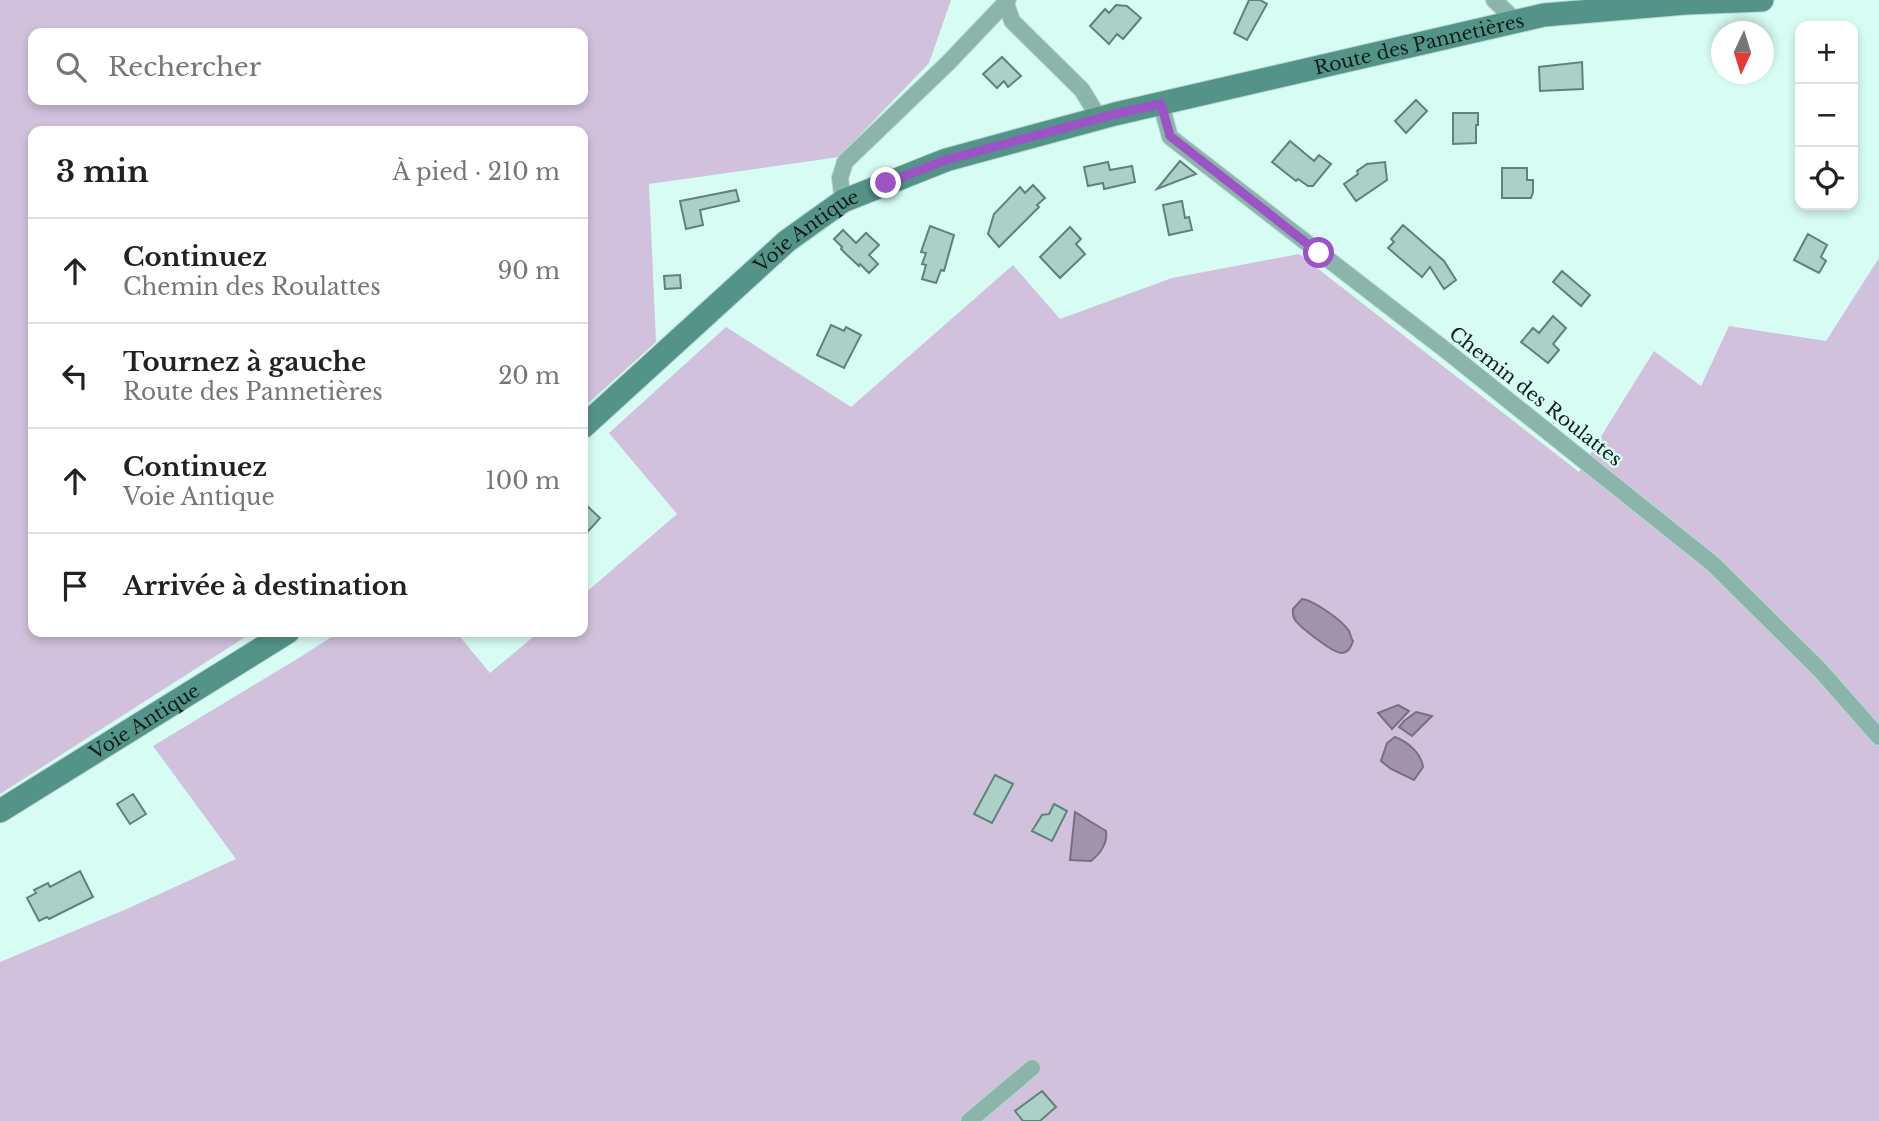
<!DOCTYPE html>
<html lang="fr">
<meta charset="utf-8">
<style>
body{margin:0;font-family:"Libre Baskerville",serif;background:#f2f2f2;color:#222}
.controls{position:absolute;right:21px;top:21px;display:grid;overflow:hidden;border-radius:14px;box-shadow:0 4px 10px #0003}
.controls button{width:63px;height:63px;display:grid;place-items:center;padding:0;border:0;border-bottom:2px solid #e0e0e0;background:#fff;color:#222;font:35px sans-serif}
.compass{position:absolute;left:1711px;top:21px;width:63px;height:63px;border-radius:50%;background:#fff;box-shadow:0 4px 10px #0003;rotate:184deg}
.stop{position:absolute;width:21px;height:21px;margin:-16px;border:5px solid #9c53c6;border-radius:50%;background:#fff}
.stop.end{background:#9c53c6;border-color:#fff;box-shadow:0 2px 7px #0008}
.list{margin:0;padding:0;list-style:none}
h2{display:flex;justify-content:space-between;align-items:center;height:91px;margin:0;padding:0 28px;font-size:30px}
h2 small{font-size:23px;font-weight:400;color:#767676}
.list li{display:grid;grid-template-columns:46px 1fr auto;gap:21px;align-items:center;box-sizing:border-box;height:105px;padding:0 28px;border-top:2px solid #e0e0e0}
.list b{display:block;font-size:26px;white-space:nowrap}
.list p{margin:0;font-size:23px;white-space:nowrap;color:#767676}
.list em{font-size:23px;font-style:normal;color:#767676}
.icon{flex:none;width:38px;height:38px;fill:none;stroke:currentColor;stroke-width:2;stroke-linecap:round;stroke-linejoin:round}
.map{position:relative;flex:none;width:1879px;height:1121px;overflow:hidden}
.search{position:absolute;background:#fff;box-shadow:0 4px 10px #0003;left:28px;top:28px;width:560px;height:77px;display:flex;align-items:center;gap:18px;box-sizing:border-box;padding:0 24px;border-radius:14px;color:#767676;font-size:26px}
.panel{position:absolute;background:#fff;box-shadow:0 4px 10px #0003;left:28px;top:126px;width:560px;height:511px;border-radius:14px}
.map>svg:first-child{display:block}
.green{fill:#d1c1dc;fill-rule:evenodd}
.water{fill:#a293ad;stroke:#767082;stroke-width:2}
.building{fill:#aad0c8;stroke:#61827b;stroke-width:2}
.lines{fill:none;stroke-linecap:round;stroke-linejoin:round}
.street-casing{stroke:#b7d9d1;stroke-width:18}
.secondary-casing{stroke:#b7d9d1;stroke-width:25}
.street{stroke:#8bb4ab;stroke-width:16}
.secondary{stroke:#549488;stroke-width:23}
.route{stroke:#9c53c6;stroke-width:9}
.labels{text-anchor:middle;stroke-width:5;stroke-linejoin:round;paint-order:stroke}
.street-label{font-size:19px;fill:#111f1c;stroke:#d7fcf3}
</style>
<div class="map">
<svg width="1879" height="1121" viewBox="0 0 1879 1121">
<rect width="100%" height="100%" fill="#d7fcf3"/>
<path class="green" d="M 0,0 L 951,0 L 929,63 L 839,157 L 649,184 L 656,342 L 583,408 L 583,131 L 33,131 L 33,632 L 253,632 L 0,794 ZM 33,33 L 583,33 L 583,100 L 33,100 Z
M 1299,254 L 1579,472 L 1654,351 L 1701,386 L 1729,326 L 1826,341 L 1879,258 L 1879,1121 L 0,1121 L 0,962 L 129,908 L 236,859 L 153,746 L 302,656 L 339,632 L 456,632 L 490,673 L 539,632 L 583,632 L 583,595 L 677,514 L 609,433 L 726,327 L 851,407 L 1013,265 L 1060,319 L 1172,278 Z"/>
<path class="water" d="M 1302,599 C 1313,600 1342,620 1349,631 C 1349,631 1352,640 1353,641 C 1351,647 1349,652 1342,653 C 1334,654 1300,627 1295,620 C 1292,615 1293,614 1293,609 Z
M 1398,705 L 1409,711 L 1392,729 L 1378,713 Z
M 1416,712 L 1432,716 L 1412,736 L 1399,727 L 1404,721 Z
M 1395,737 C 1408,742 1421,753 1423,767 L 1414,780 L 1391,769 L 1381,761 L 1387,743 Z
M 1075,812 L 1106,831 C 1108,843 1100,854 1091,861 L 1070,860 Z"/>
<path class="building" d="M 1249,0 L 1260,0 L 1267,4 L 1247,40 L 1234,33 Z
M 1116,5 L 1127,6 L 1141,18 L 1123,39 L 1117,34 L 1109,44 L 1090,26 L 1105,9 L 1109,13 Z
M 1002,57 L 1021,76 L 1008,87 L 1004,81 L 997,88 L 983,74 Z
M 1582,62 L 1583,89 L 1540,91 L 1539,67 Z
M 1416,100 L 1427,111 L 1406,133 L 1395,121 Z
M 1453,113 L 1478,113 L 1478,125 L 1476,125 L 1476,143 L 1453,144 Z
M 1290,141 L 1314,161 L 1319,155 L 1331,164 L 1313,186 L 1308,186 L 1298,179 L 1296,181 L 1272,162 Z
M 1180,161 L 1196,174 L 1157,189 Z
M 1108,162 L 1110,170 L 1132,166 L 1135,182 L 1104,189 L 1103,183 L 1088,186 L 1084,167 Z
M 1385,162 L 1387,180 L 1356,201 L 1344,184 L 1358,174 L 1357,171 L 1367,164 Z
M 1502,168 L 1527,168 L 1527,180 L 1533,180 L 1533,192 L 1531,198 L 1502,198 Z
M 1033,185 L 1045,198 L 1037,205 L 1039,207 L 999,247 L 988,234 L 994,214 L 1020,187 L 1025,193 Z
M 736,190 L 739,201 L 700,210 L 703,225 L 686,229 L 680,201 Z
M 1182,201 L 1185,218 L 1189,217 L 1192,230 L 1169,235 L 1163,205 Z
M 1403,225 L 1444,261 L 1456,280 L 1444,289 L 1430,267 L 1422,277 L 1388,248 L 1394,242 L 1391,239 Z
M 930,226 L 954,235 L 944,271 L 941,270 L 936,283 L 922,279 L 926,265 L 922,264 L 926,253 L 921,252 Z
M 1070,227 L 1081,239 L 1076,244 L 1085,254 L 1060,278 L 1040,257 Z
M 843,230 L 856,243 L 866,233 L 879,245 L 869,255 L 878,264 L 869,273 L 860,264 L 859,266 L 846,254 L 841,249 L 842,247 L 834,239 Z
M 1808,234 L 1827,245 L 1821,257 L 1826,261 L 1819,273 L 1794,260 Z
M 1562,271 L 1590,295 L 1581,306 L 1553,282 Z
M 680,275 L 681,288 L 665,289 L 664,276 Z
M 1553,316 L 1566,328 L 1553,344 L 1559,350 L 1548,363 L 1521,342 L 1533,328 L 1539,333 Z
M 831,325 L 844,331 L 846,327 L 861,335 L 844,368 L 817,355 Z
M 583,502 L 600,518 L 583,537 Z
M 995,775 L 1013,784 L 992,823 L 974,814 Z
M 133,794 L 146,814 L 130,824 L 117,804 Z
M 1054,804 L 1067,811 L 1052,841 L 1032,831 L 1042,815 L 1049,814 Z
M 80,871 L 93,897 L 49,919 L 47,917 L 39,921 L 27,898 L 36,893 L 34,890 L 48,883 L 50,887 Z
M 1042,1091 L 1056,1107 L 1040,1121 L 1023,1121 L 1015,1111 Z"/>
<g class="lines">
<defs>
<path id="street" d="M 1494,0 L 1516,21
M 1006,3 L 1012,21 L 1082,90 L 1099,118
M 1161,104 L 1170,137 L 1448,352 L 1713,564 L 1820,670 L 1879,737
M 843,201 L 840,178 L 845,162 L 948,63 L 1008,0
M 969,1121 L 1032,1068"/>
<g id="secondary">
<path id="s1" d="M 583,427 L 787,241 L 843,201 L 946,160 L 1115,114 L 1544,15 L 1686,3 L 1762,0"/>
<path id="s2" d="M 0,811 L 288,632"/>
</g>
</defs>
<use href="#street" class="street-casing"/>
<use href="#secondary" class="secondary-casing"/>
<use href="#street" class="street"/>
<use href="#secondary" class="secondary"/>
</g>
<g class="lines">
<path class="route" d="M 886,183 L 946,160 L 1115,114 L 1161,104 L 1170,136 L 1319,253"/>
</g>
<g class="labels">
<g class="street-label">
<text dy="7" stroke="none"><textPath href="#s1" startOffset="943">Route des Pannetières</textPath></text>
<text dy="7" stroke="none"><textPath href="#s1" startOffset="298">Voie Antique</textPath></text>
<text transform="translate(1536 396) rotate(38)" y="7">Chemin des Roulattes</text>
<text dy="7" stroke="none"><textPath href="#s2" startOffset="170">Voie Antique</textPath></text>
</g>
</g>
</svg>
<div class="controls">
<button>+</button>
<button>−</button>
<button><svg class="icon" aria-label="locate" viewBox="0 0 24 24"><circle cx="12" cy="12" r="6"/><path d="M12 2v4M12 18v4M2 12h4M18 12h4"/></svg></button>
</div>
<svg class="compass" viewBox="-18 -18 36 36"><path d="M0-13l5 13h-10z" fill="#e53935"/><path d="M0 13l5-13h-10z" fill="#767676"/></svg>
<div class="stop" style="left:1319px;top:253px"></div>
<div class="stop end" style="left:886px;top:183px"></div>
<div class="search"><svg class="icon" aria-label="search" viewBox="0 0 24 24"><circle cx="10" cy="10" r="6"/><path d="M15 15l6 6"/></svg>Rechercher</div>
<section class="panel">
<h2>3 min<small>À pied · 210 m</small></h2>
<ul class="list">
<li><svg class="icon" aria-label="ahead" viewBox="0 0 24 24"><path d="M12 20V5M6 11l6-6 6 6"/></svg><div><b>Continuez</b><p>Chemin des Roulattes</p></div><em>90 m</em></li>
<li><svg class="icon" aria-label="left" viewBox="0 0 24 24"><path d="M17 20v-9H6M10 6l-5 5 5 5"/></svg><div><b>Tournez à gauche</b><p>Route des Pannetières</p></div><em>20 m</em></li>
<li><svg class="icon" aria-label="ahead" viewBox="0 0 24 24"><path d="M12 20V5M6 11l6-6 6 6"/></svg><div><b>Continuez</b><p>Voie Antique</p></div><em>100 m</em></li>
<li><svg class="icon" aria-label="arrive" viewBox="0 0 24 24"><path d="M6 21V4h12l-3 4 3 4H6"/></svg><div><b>Arrivée à destination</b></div></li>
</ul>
</section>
</div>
